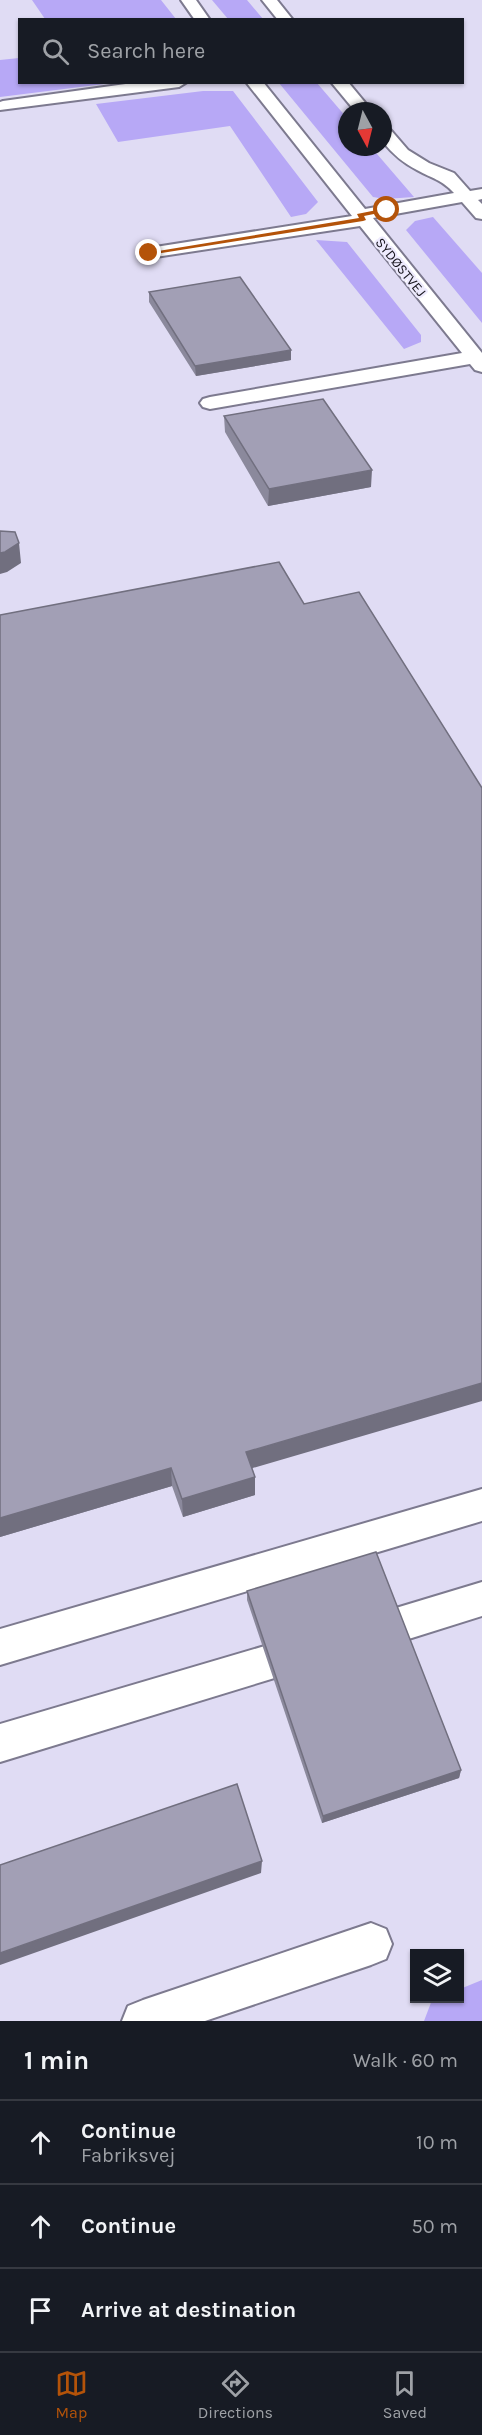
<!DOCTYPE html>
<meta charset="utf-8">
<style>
body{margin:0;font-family:Karla,sans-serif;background:#20242c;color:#f1f3f6}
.controls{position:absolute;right:18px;bottom:18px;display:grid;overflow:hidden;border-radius:0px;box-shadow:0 2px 4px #0004}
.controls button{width:54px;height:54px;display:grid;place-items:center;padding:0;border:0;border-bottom:2px solid #363941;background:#171b24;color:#f1f3f6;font:30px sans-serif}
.compass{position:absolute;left:338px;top:102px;width:54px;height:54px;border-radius:50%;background:#171b24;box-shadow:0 2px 4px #0004;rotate:173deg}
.stop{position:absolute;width:18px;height:18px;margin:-14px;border:4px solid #b45309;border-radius:50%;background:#fff}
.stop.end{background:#b45309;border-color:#fff;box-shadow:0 2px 6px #0008}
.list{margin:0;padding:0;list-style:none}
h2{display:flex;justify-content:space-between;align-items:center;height:78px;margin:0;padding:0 24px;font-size:26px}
h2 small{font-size:20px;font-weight:400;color:#9ea1a6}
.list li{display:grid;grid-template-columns:39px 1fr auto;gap:18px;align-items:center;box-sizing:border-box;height:84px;padding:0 24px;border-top:2px solid #363941}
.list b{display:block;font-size:22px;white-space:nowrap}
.list p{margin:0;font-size:20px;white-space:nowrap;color:#9ea1a6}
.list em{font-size:20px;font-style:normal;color:#9ea1a6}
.icon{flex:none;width:33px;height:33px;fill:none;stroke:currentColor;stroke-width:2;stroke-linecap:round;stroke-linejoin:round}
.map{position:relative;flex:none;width:482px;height:2021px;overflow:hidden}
.search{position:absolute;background:#171b24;box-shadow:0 2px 4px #0004;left:18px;right:18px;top:18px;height:66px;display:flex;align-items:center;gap:15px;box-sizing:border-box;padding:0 21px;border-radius:0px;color:#9ea1a6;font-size:22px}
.sheet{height:330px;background:#171b24}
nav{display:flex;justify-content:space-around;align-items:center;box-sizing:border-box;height:84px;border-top:2px solid #363941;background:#171b24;font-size:16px;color:#9ea1a6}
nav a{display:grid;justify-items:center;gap:3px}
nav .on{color:#b45309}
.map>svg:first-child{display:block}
.green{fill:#b7a8f6}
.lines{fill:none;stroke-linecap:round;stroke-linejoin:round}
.lane-casing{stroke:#7d7a8f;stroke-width:4}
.lane{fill:#fff;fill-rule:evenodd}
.wall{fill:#8b899c}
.shaded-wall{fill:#716f7f}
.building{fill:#a29fb5;stroke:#716f7f;stroke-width:1.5}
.route{fill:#b45309}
.labels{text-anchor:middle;stroke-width:4.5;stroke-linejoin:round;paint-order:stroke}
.far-street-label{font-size:14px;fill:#16141c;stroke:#edeafd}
</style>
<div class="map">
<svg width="482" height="2021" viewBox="0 0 482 2021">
<rect width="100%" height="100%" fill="#e0dcf4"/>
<path class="green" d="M 32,0 L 161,0 L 176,19 L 45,19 Z
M 212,0 L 247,0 L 263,19 L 228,19 Z
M 19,58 L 20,82 L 112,83 L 0,97 L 0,60 Z
M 279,83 L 317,83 L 347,118 L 347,147 L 371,147 L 414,197 L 385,199 L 373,197 Z
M 203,91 L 233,91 L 318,202 L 306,214 L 291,217 L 230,126 L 118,142 L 96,104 Z
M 433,217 L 482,273 L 482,323 L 406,230 L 415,221 Z
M 316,240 L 347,242 L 421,335 L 421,342 L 404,349 Z
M 482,1980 L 482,2021 L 424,2021 L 432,2000 L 460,1998 L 460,1989 Z"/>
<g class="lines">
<defs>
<path id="lane" d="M 181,0 L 196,0 L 210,20 L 195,20 Z
M 262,0 L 277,0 L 293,20 L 278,20 Z
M 140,82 L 187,82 L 179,87 L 0,110 L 0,102 L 3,101 Z
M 246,82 L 263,82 L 365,209 L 454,193 C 441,179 433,179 417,170 C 403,163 393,154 383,142 L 383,127 L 389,128 L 408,150 L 429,163 L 454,173 L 470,191 L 482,189 L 482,199 L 478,200 L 482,204 L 482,219 L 476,218 L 462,202 L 373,218 L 482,353 L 482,372 L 475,370 L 470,364 L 210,409 L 203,407 L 200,403 L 203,399 L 210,397 L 462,353 L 360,226 L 149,258 L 143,257 L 140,253 L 143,249 L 149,248 L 352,216 Z
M 331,82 L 348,82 L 372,111 L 355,111 Z
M 482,1489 L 482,1521 L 0,1665 L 0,1629 Z
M 482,1582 L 482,1616 L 399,1642 L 386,1637 L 381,1624 L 386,1611 Z
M 268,1645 L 281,1650 L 287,1663 L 281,1676 L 0,1762 L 0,1724 Z
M 371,1923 L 386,1929 L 392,1944 L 386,1959 L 371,1965 L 205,2021 L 122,2021 L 128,2006 L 143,2000 Z"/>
</defs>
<use href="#lane" class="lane-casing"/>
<use href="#lane" class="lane"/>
</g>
<path class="wall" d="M 149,292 L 291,360 L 196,376 L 149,302 Z
M 224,416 L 371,487 L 268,506 L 225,432 Z
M 0,615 L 255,1477 L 255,1495 L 183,1517 L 172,1486 L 0,1537 Z
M 247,1591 L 461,1770 L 459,1778 L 322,1823 L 247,1600 Z"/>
<path class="shaded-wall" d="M 291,350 L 291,360 L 196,376 L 195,366 Z
M 372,470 L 371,487 L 268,506 L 269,489 Z
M 19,543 L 21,563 L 7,572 L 0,574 L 0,553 Z
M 482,1383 L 482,1401 L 246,1470 L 246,1452 Z
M 171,1468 L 172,1486 L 0,1537 L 0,1518 Z
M 255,1477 L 255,1495 L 183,1517 L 182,1499 Z
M 461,1770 L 459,1778 L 322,1823 L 323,1816 Z
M 262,1861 L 261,1873 L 0,1965 L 0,1953 Z"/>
<path class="building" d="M 240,277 L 291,350 L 195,366 L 149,292 Z
M 323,399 L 372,470 L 269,489 L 224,416 Z
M 0,531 L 15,532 L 19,543 L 5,552 L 0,553 Z
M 279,562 L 304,604 L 359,592 L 482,788 L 482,1383 L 246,1452 L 255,1477 L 182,1499 L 171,1468 L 0,1518 L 0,615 Z
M 376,1552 L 461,1770 L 323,1816 L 247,1591 Z
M 237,1784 L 262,1861 L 0,1953 L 0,1865 Z"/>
<path class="route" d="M 387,208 L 389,211 L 364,216 L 366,220 L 363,221 L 149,255 L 146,253 L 359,218 L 357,214 Z"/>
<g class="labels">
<g class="far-street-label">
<text transform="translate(401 267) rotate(51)" y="5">SYDØSTVEJ</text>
</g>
</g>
</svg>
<div class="controls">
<button><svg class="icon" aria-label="layers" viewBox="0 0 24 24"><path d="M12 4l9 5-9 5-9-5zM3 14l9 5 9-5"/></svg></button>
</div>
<svg class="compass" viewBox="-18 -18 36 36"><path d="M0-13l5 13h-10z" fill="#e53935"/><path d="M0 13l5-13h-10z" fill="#9ea1a6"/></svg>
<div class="stop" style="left:387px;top:210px"></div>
<div class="stop end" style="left:149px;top:253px"></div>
<div class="search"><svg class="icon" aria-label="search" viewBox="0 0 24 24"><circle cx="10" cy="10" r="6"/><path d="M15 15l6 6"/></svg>Search here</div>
</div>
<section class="sheet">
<h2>1 min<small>Walk · 60 m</small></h2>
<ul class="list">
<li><svg class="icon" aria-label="ahead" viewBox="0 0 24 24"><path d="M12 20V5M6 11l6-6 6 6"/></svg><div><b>Continue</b><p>Fabriksvej</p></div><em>10 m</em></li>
<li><svg class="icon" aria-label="ahead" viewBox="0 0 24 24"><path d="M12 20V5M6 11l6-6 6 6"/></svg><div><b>Continue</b></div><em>50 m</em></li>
<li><svg class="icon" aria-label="arrive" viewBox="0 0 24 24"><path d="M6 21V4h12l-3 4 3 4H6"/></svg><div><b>Arrive at destination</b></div></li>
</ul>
</section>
<nav>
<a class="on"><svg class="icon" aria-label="map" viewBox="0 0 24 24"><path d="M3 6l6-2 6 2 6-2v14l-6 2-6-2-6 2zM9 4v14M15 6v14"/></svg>Map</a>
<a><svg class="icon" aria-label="directions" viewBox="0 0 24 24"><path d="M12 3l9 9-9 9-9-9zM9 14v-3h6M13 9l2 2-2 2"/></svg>Directions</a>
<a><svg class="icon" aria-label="saved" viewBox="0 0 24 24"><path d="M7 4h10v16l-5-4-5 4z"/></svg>Saved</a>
</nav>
